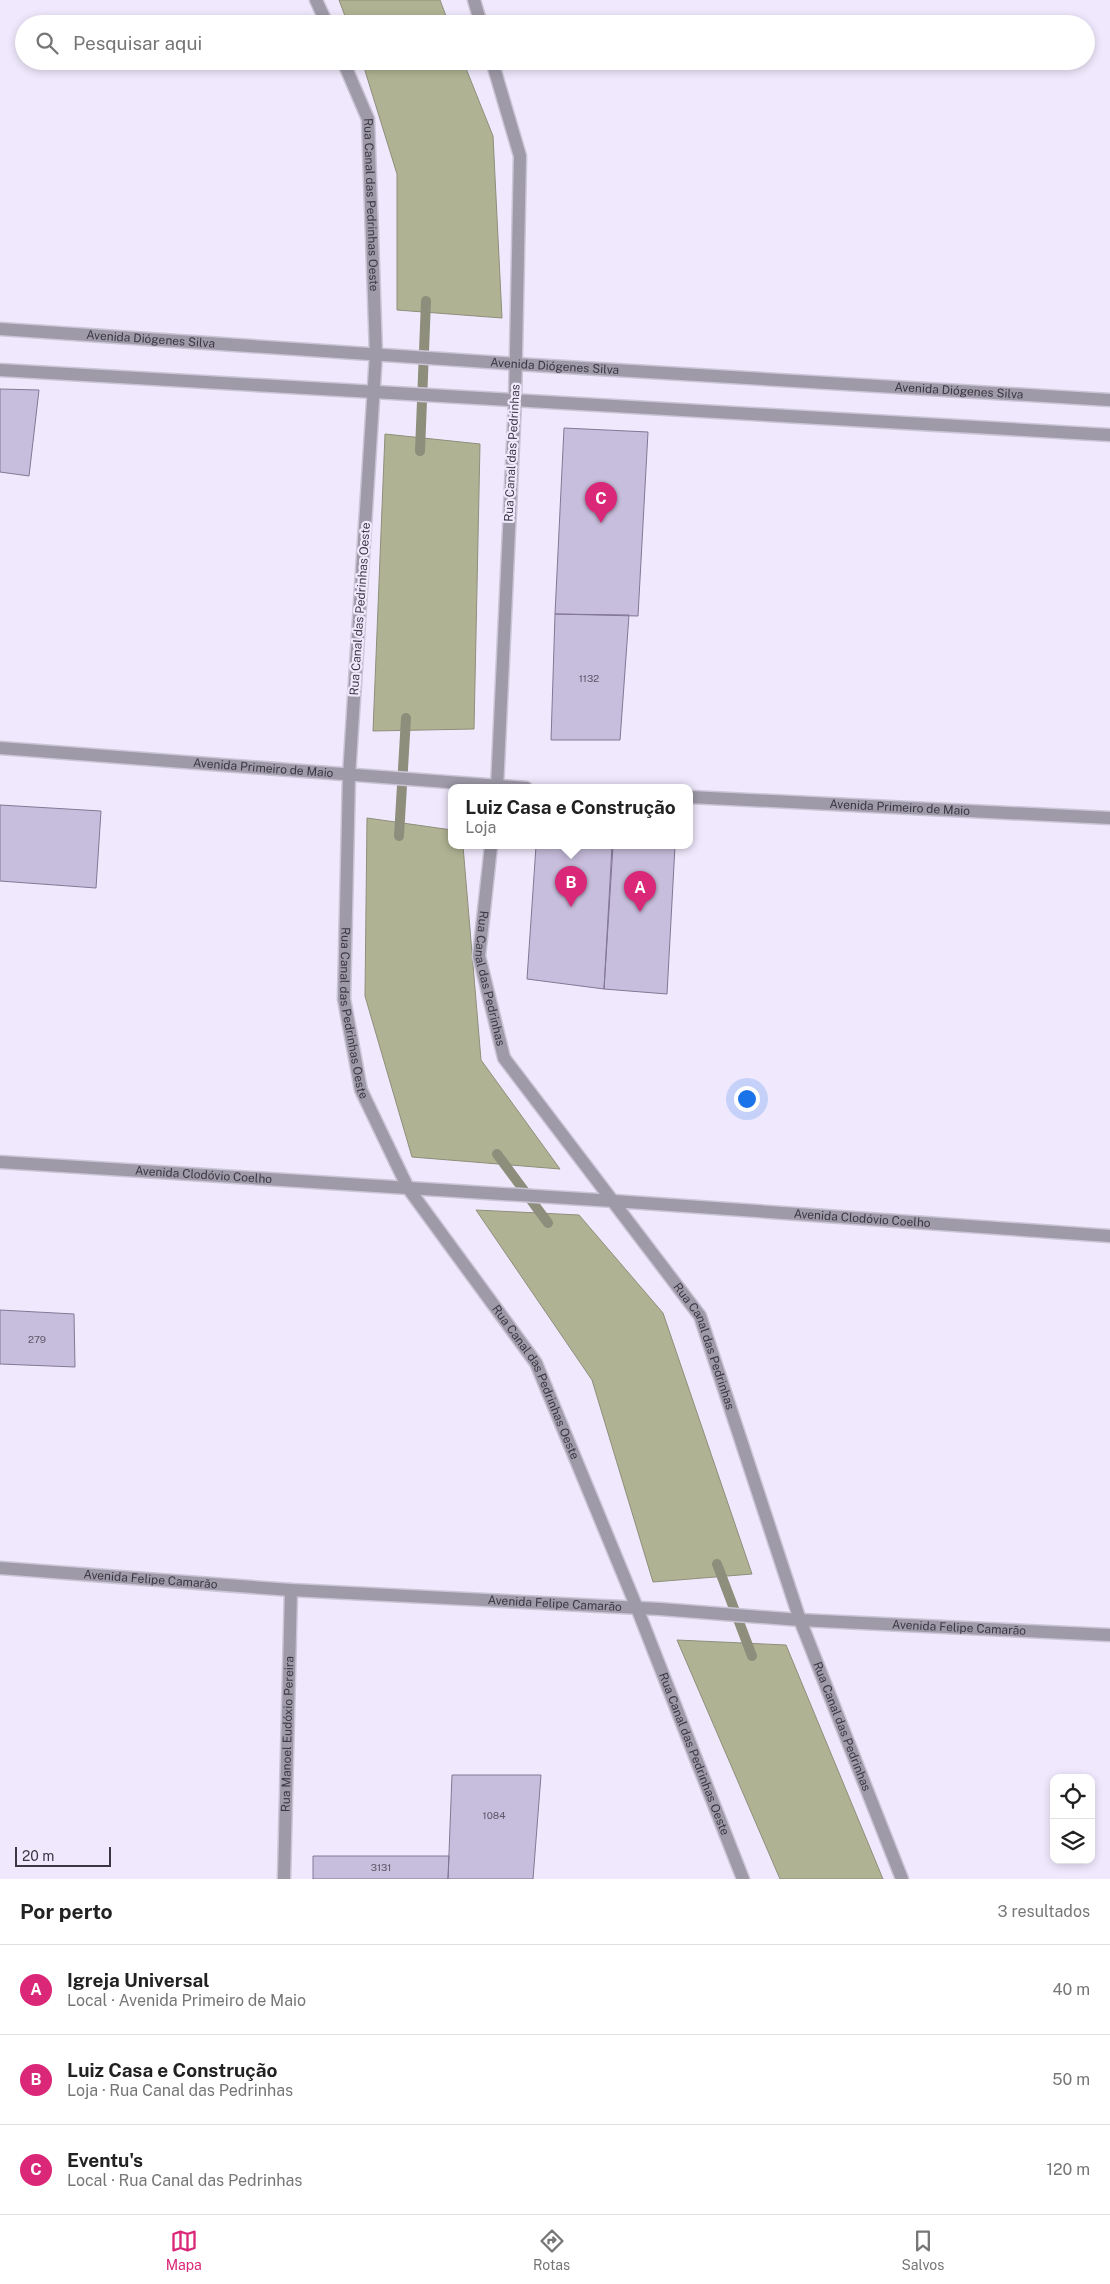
<!DOCTYPE html>
<html lang="pt">
<meta charset="utf-8">
<style>
body{margin:0;font-family:"Public Sans",sans-serif;background:#f6f6f6;color:#222}
.controls{position:absolute;right:15px;bottom:15px;display:grid;overflow:hidden;border-radius:10px;box-shadow:0 2px 8px #0003}
.controls button{width:45px;height:45px;display:grid;place-items:center;padding:0;border:0;border-bottom:1px solid #e0e0e0;background:#fff;color:#222;font:25px sans-serif}
.scale{position:absolute;left:15px;bottom:12px;width:96px;box-sizing:border-box;padding-left:5px;border:2px solid #3b3744;border-top:0;font-size:14px;line-height:18px;white-space:nowrap;color:#3b3744;-webkit-text-stroke:4px #f0e9fd;paint-order:stroke}
.you{position:absolute;left:746px;top:1098px;width:18px;height:18px;margin:-12px;border:4px solid #fff;border-radius:50%;background:#1a73e8;box-shadow:0 0 0 8px #1a73e833}
.badge{display:grid;place-items:center;width:32px;height:32px;border-radius:50%;background:#db2777;color:#fff;font-size:16px;font-weight:700}
.pin{position:absolute;translate:-50% -41px;filter:drop-shadow(0 1px 2px #0008)}
.pin::after{content:'';position:absolute;top:26px;width:18px;height:15px;background:inherit;clip-path:polygon(0 0,100% 0,50% 100%)}
.popup{position:absolute;left:448px;top:784px;width:245px;height:65px;box-sizing:border-box;display:grid;place-content:center;border-radius:10px;background:#fff;filter:drop-shadow(0 1px 4px #0005);font-size:16px;white-space:nowrap;color:#767676}
.popup b{font-size:19px;color:#222}
.popup::after{content:'';position:absolute;left:50%;top:100%;margin-left:-10px;border:10px solid transparent;border-top-color:#fff}
.list{margin:0;padding:0;list-style:none}
h2{display:flex;justify-content:space-between;align-items:center;height:65px;margin:0;padding:0 20px;font-size:21px}
h2 small{font-size:16px;font-weight:400;color:#767676}
.list li{display:grid;grid-template-columns:32px 1fr auto;gap:15px;align-items:center;box-sizing:border-box;height:90px;padding:0 20px;border-top:1px solid #e0e0e0}
.list b{display:block;font-size:19px;white-space:nowrap}
.list p{margin:0;font-size:16px;white-space:nowrap;color:#767676}
.list em{font-size:16px;font-style:normal;color:#767676}
.icon{flex:none;width:28px;height:28px;fill:none;stroke:currentColor;stroke-width:2;stroke-linecap:round;stroke-linejoin:round}
.map{position:relative;flex:none;width:1110px;height:1879px;overflow:hidden}
.search{position:absolute;background:#fff;box-shadow:0 2px 8px #0003;left:15px;right:15px;top:15px;height:55px;display:flex;align-items:center;gap:12px;box-sizing:border-box;padding:0 18px;border-radius:28px;color:#767676;font-size:19px}
.sheet{height:335px;background:#fff}
nav{display:flex;justify-content:space-around;align-items:center;box-sizing:border-box;height:70px;border-top:1px solid #e0e0e0;background:#fff;font-size:14px;color:#767676}
nav a{display:grid;justify-items:center;gap:2px}
nav .on{color:#db2777}
.map>svg:first-child{display:block}
.water{fill:#b0b393;stroke:#8d8e7b}
.lines{fill:none;stroke-linecap:round;stroke-linejoin:round}
.stream{stroke:#8d8e7b;stroke-width:10}
.building{fill:#c7bddc;stroke:#827895}
.minor-casing{stroke:#ccc5d8;stroke-width:15}
.minor{stroke:#9f9aa8;stroke-width:12}
.labels{text-anchor:middle;stroke-width:4.5;stroke-linejoin:round;paint-order:stroke}
.number-label{font-size:10px;fill:#5e586a}
.street-label{font-size:12px;fill:#3b3744;stroke:#f0e9fd}
</style>
<div class="map">
<svg width="1110" height="1879" viewBox="0 0 1110 1879">
<rect width="100%" height="100%" fill="#f0e9fd"/>
<path class="water" d="M 339,0 L 440,0 L 449,24 L 348,24 Z
M 362,61 L 463,61 L 493,136 L 502,318 L 397,310 L 397,174 Z
M 385,434 L 480,444 L 474,729 L 373,731 Z
M 367,818 L 452,830 L 452,846 L 463,846 L 481,1060 L 560,1169 L 412,1157 L 365,996 Z
M 476,1210 L 579,1215 L 663,1313 L 752,1574 L 653,1582 L 592,1380 Z
M 677,1640 L 786,1645 L 883,1879 L 780,1879 Z"/>
<g class="lines">
<path class="stream" d="M 420,451 L 426,301
M 399,836 L 406,718
M 497,1154 L 548,1223
M 717,1564 L 752,1656"/>
</g>
<path class="building" d="M 0,389 L 39,390 L 29,476 L 0,472 Z
M 564,428 L 648,432 L 638,616 L 555,614 Z
M 555,614 L 629,615 L 620,740 L 551,740 Z
M 0,805 L 101,811 L 96,888 L 0,881 Z
M 536,846 L 613,846 L 604,989 L 527,979 Z
M 612,846 L 675,846 L 667,994 L 604,989 Z
M 0,1310 L 74,1314 L 75,1367 L 0,1364 Z
M 452,1775 L 541,1775 L 533,1879 L 448,1879 Z
M 313,1856 L 449,1856 L 448,1879 L 313,1879 Z"/>
<g class="lines">
<defs>
<g id="minor">
<path d="M 316,0 L 327,24"/>
<path d="M 474,0 L 481,24"/>
<path id="s1" d="M 343,61 L 368,119 L 376,354 L 349,776 L 344,999 L 361,1090 L 408,1188 L 536,1363 L 637,1608 L 743,1879"/>
<path d="M 492,61 L 520,156 L 515,401 L 497,788"/>
<path id="s2" d="M 0,329 L 516,364 L 1110,400"/>
<path d="M 0,370 L 1110,435"/>
<path id="s3" d="M 0,748 L 526,788"/>
<path id="s4" d="M 690,797 L 1110,818"/>
<path id="s5" d="M 491,846 L 479,956 L 504,1058 L 700,1316 L 800,1620 L 902,1879"/>
<path id="s6" d="M 0,1162 L 614,1201 L 1110,1236"/>
<path id="s7" d="M 0,1568 L 291,1590 L 660,1609 L 800,1620 L 1110,1635"/>
<path id="s8" d="M 284,1879 L 291,1590"/>
</g>
</defs>
<use href="#minor" class="minor-casing"/>
<use href="#minor" class="minor"/>
</g>
<g class="labels">
<g class="number-label">
<text x="589" y="682">1132</text>
<text x="37" y="1343">279</text>
<text x="494" y="1819">1084</text>
<text x="381" y="1871">3131</text>
</g>
<g class="street-label">
<text dy="4" stroke="none"><textPath href="#s1" startOffset="149">Rua Canal das Pedrinhas Oeste</textPath></text>
<text dy="4" stroke="none"><textPath href="#s2" startOffset="151">Avenida Diógenes Silva</textPath></text>
<text dy="4" stroke="none"><textPath href="#s2" startOffset="556">Avenida Diógenes Silva</textPath></text>
<text dy="4" stroke="none"><textPath href="#s2" startOffset="961">Avenida Diógenes Silva</textPath></text>
<text transform="translate(512 453) rotate(-87)" y="4">Rua Canal das Pedrinhas</text>
<text transform="translate(360 609) rotate(-86)" y="4">Rua Canal das Pedrinhas Oeste</text>
<text dy="4" stroke="none"><textPath href="#s3" startOffset="264">Avenida Primeiro de Maio</textPath></text>
<text dy="4" stroke="none"><textPath href="#s4" startOffset="210">Avenida Primeiro de Maio</textPath></text>
<text dy="4" stroke="none"><textPath href="#s5" startOffset="134">Rua Canal das Pedrinhas</textPath></text>
<text dy="4" stroke="none"><textPath href="#s1" startOffset="959">Rua Canal das Pedrinhas Oeste</textPath></text>
<text dy="4" stroke="none"><textPath href="#s6" startOffset="204">Avenida Clodóvio Coelho</textPath></text>
<text dy="4" stroke="none"><textPath href="#s6" startOffset="864">Avenida Clodóvio Coelho</textPath></text>
<text dy="4" stroke="none"><textPath href="#s5" startOffset="569">Rua Canal das Pedrinhas</textPath></text>
<text dy="4" stroke="none"><textPath href="#s1" startOffset="1379">Rua Canal das Pedrinhas Oeste</textPath></text>
<text dy="4" stroke="none"><textPath href="#s7" startOffset="151">Avenida Felipe Camarão</textPath></text>
<text dy="4" stroke="none"><textPath href="#s7" startOffset="556">Avenida Felipe Camarão</textPath></text>
<text dy="4" stroke="none"><textPath href="#s7" startOffset="961">Avenida Felipe Camarão</textPath></text>
<text dy="4" stroke="none"><textPath href="#s5" startOffset="974">Rua Canal das Pedrinhas</textPath></text>
<text dy="4" stroke="none"><textPath href="#s8" startOffset="145">Rua Manoel Eudóxio Pereira</textPath></text>
<text dy="4" stroke="none"><textPath href="#s1" startOffset="1784">Rua Canal das Pedrinhas Oeste</textPath></text>
</g>
</g>
</svg>
<div class="controls">
<button><svg class="icon" aria-label="locate" viewBox="0 0 24 24"><circle cx="12" cy="12" r="6"/><path d="M12 2v4M12 18v4M2 12h4M18 12h4"/></svg></button>
<button><svg class="icon" aria-label="layers" viewBox="0 0 24 24"><path d="M12 4l9 5-9 5-9-5zM3 14l9 5 9-5"/></svg></button>
</div>
<div class="scale">20 m</div>
<div class="you"></div>
<div class="pin badge" style="left:640px;top:912px">A</div>
<div class="pin badge" style="left:571px;top:907px">B</div>
<div class="popup"><b>Luiz Casa e Construção</b>Loja</div>
<div class="pin badge" style="left:601px;top:523px">C</div>
<div class="search"><svg class="icon" aria-label="search" viewBox="0 0 24 24"><circle cx="10" cy="10" r="6"/><path d="M15 15l6 6"/></svg>Pesquisar aqui</div>
</div>
<section class="sheet">
<h2>Por perto<small>3 resultados</small></h2>
<ul class="list">
<li><span class="badge">A</span><div><b>Igreja Universal</b><p>Local · Avenida Primeiro de Maio</p></div><em>40 m</em></li>
<li><span class="badge">B</span><div><b>Luiz Casa e Construção</b><p>Loja · Rua Canal das Pedrinhas</p></div><em>50 m</em></li>
<li><span class="badge">C</span><div><b>Eventu's</b><p>Local · Rua Canal das Pedrinhas</p></div><em>120 m</em></li>
</ul>
</section>
<nav>
<a class="on"><svg class="icon" aria-label="map" viewBox="0 0 24 24"><path d="M3 6l6-2 6 2 6-2v14l-6 2-6-2-6 2zM9 4v14M15 6v14"/></svg>Mapa</a>
<a><svg class="icon" aria-label="directions" viewBox="0 0 24 24"><path d="M12 3l9 9-9 9-9-9zM9 14v-3h6M13 9l2 2-2 2"/></svg>Rotas</a>
<a><svg class="icon" aria-label="saved" viewBox="0 0 24 24"><path d="M7 4h10v16l-5-4-5 4z"/></svg>Salvos</a>
</nav>
